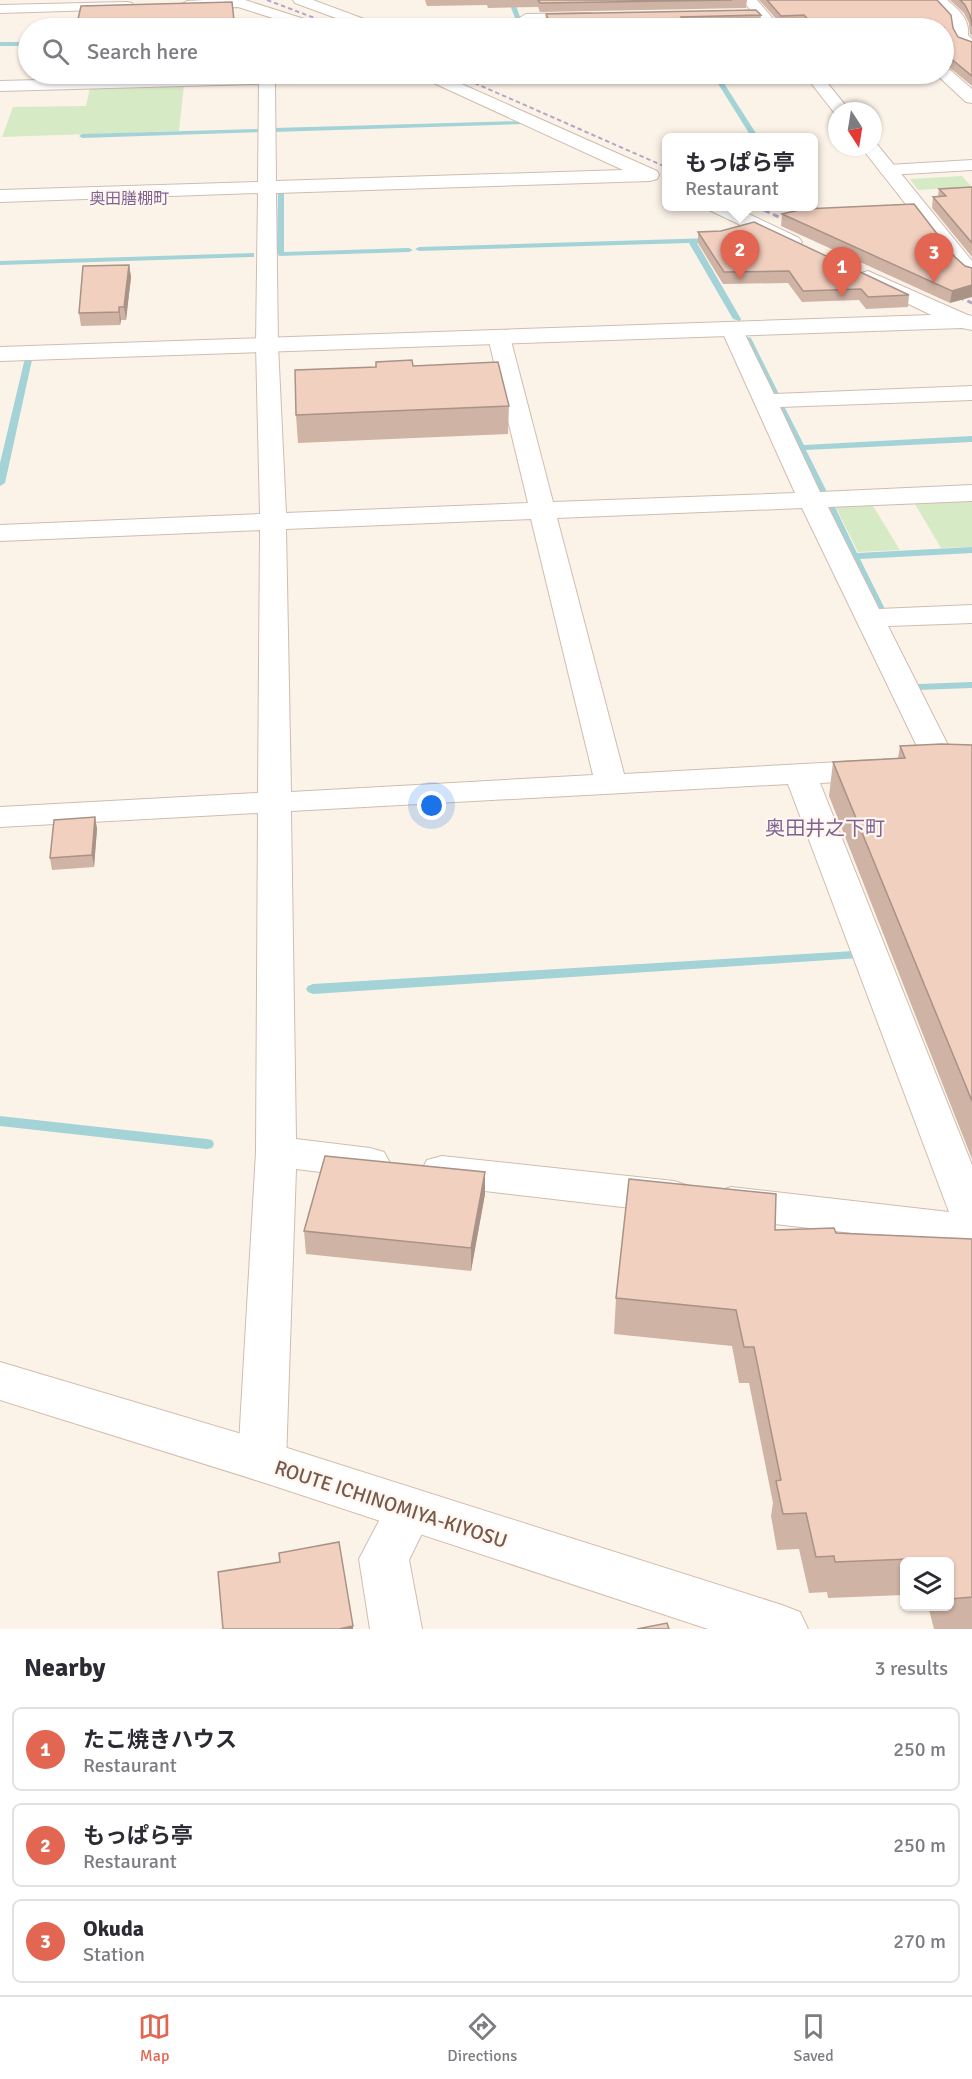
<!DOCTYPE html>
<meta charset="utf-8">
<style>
body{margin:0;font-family:Signika,"Noto Sans JP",sans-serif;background:#f2f2f3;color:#2b2b33}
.controls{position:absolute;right:18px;bottom:18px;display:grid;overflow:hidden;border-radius:9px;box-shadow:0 2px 4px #0004}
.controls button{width:54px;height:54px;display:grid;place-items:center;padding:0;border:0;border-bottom:2px solid #e1e1e2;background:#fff;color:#2b2b33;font:30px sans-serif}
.compass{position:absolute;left:828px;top:102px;width:54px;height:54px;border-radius:50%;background:#fff;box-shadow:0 2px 4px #0004;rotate:168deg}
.you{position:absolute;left:432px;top:806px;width:21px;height:21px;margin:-15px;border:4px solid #fff;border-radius:50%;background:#1a73e8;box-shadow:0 0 0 9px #1a73e833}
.badge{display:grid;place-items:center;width:39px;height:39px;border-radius:50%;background:#e26651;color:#fff;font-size:20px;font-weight:700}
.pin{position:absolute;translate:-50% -50px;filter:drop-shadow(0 2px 3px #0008)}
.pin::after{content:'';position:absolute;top:32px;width:21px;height:18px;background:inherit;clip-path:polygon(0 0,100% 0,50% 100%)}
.popup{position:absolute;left:662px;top:133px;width:156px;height:78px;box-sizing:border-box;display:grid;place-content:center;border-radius:9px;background:#fff;filter:drop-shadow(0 2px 4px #0005);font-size:20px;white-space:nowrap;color:#7c7c81}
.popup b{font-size:22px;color:#2b2b33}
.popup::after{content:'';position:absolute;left:50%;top:100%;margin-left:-12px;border:12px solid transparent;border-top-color:#fff}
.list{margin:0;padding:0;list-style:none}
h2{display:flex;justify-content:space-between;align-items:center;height:78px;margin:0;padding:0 24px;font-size:26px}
h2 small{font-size:20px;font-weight:400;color:#7c7c81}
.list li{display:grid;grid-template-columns:39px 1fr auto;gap:18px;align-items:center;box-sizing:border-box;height:84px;margin:0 12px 12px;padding:0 12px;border:2px solid #e1e1e2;border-radius:9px}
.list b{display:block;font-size:22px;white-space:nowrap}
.list p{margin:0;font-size:20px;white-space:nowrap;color:#7c7c81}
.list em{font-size:20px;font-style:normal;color:#7c7c81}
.icon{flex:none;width:33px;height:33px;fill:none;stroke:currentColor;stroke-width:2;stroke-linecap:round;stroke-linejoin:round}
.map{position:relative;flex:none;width:972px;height:1629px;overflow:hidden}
.search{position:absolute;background:#fff;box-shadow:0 2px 4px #0004;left:18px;right:18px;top:18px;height:66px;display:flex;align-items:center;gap:15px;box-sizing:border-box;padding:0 21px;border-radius:33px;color:#7c7c81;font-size:22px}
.sheet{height:366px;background:#fff}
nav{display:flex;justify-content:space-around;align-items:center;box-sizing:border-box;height:84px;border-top:2px solid #e1e1e2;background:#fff;font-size:16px;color:#7c7c81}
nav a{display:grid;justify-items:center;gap:3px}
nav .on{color:#e26651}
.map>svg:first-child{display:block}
.green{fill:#d7eac6}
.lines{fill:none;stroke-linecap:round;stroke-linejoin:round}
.stream{fill:#a3d3d7;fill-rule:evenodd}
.minor-casing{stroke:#d0bcb0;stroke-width:2}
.tertiary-casing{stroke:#d0bcb0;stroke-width:2}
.secondary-casing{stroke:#d3bcae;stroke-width:2}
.minor{fill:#fff;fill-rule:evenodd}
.tertiary{fill:#fff;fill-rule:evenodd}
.secondary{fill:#fff;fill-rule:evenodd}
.rail-far1{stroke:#b5a6c6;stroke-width:2;stroke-dasharray:4.5 3;stroke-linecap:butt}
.rail{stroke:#b5a6c6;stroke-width:3;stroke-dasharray:6 4;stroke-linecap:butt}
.wall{fill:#cfb3a5}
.shaded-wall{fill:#a99286}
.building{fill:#f1d0c0;stroke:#a99286;stroke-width:1.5}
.labels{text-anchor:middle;stroke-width:4.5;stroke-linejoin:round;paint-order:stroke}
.far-quarter-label{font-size:16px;fill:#7f6492;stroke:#fff7ef}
.quarter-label{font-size:20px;fill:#7f6492;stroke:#fff7ef}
.near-street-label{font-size:20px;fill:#76584c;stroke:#fff7ef}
</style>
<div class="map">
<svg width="972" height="1629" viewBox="0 0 972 1629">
<rect width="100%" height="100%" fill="#fcf3e8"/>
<path class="green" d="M 420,18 L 423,28 L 380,28 L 378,19 Z
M 184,85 L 179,131 L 2,137 L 13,107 L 86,106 L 90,88 Z
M 962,176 L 972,187 L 918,190 L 910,179 Z
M 972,496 L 972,547 L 941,548 L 912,499 Z
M 870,501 L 900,550 L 858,552 L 833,502 Z"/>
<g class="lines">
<path class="stream" d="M 508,0 L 514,0 L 524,28 L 519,28 Z
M 0,42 L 28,42 L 28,46 L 0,46 Z
M 712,74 L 718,74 L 759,138 L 752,138 Z
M 522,121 L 525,123 L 524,124 L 274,132 L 271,130 L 274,128 Z
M 259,129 L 262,131 L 261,132 L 82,138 L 79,136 L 82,134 Z
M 281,187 L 284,189 L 284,252 L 409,248 L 413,250 L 409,252 L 279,256 L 277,251 L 278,189 Z
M 712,238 L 716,240 L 715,242 L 697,243 L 741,319 L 740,321 L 733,319 L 689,243 L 419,251 L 415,249 L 419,247 Z
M 254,253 L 254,257 L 251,257 L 0,265 L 0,261 Z
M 744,336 L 751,338 L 780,396 L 779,398 L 772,396 L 743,338 Z
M 25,358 L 32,360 L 5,483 L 0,486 L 0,463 Z
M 779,401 L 783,404 L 804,445 L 972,436 L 972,442 L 806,450 L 828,494 L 823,497 L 818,494 L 775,404 Z
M 828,500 L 833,503 L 857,553 L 972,547 L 972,553 L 860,559 L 886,611 L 885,613 L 877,613 L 823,503 Z
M 972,682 L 972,688 L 918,690 L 913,687 L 918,684 Z
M 854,951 L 859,952 L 861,955 L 859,958 L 313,994 L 308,992 L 306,989 L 308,986 L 313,984 Z
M 0,1116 L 207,1139 L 212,1140 L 214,1144 L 212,1148 L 207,1149 L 0,1126 Z"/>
<defs>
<path id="minor" d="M 204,0 L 245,0 L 323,25 L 326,28 L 304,28 L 238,7 L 187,9 L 180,5 L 187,1 Z
M 293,0 L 313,0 L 380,25 L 383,28 L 363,28 L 295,3 Z
M 931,0 L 947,0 C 958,9 970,19 968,35 L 972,39 L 972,50 C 944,43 960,31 949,17 C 944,11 936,6 931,0 Z
M 127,2 L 132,3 L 134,6 L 132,9 L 0,13 L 0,5 Z
M 591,13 L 598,17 L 596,20 L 526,22 L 519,18 L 526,14 Z
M 944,68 L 950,70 L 972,89 L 972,103 L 966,102 L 938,76 L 936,74 L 944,74 Z
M 272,74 L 439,74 L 657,171 L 659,175 L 657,179 L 650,181 L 276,193 L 278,345 L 286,513 L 528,503 L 488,337 L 491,332 L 499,330 L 507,332 L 510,337 L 553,502 L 795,493 L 721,329 L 724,324 L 732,322 L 740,324 L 774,394 L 972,386 L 972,400 L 780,407 L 820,492 L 972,485 L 972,501 L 828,507 L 879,609 L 972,605 L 972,623 L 888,626 L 958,765 L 953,772 L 942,775 L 931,772 L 926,765 L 802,508 L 557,518 L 624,774 L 876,760 L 887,763 L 892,770 L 887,777 L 876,780 L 820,783 L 972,1165 L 972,1247 L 731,1219 L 716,1214 L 710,1203 L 716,1192 L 731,1187 L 949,1212 L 788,784 L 291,811 L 296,1139 L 370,1148 L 384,1152 L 390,1163 L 384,1174 L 370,1178 L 296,1169 L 286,1461 L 279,1476 L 262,1482 L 245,1476 L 238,1461 L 256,1152 L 258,813 L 0,827 L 0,807 L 258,793 L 260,530 L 0,541 L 0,525 L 260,514 L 256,345 L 258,193 L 0,202 L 0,190 L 258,182 L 259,84 L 0,91 L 0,81 ZM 425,79 L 623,170 L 276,181 L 275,83 ZM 531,519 L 593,775 L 291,792 L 286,529 Z
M 478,74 L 495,74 L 487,79 L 480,77 Z
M 972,160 L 972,170 L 888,175 L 882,174 L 879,170 L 882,166 L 888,165 Z
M 707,206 L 732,206 L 799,238 L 802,242 L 799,246 L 785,246 L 709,210 Z
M 868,271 L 970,316 L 972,322 L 970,326 L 962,328 L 954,326 L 861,281 L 858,277 L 861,273 Z
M 442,1156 L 674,1181 L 689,1186 L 695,1197 L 689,1208 L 674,1213 L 442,1186 L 427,1182 L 421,1171 L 427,1160 Z
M 409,1489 L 426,1496 L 433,1511 L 409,1560 L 422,1629 L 370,1629 L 359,1559 L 392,1496 Z"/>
<path id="tertiary" d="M 742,0 L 757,0 L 781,28 L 766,28 Z
M 426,74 L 509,74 L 501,79 L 432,81 L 426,79 L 424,76 Z
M 804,74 L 820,74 L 850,111 L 837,111 L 836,115 Z
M 873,142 L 876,143 L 972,261 L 972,278 L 965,276 L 955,267 L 861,147 L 873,147 Z
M 962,314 L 972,316 L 972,330 L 962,328 L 0,361 L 0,347 Z"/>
<path id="secondary" d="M 0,1362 L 262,1440 L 782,1605 L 800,1612 L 808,1629 L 708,1629 L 262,1482 L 0,1400 Z"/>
</defs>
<use href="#minor" class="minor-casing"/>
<use href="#tertiary" class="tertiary-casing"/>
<use href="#secondary" class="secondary-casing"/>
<use href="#minor" class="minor"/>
<use href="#tertiary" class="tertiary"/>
<use href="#secondary" class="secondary"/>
<path class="rail-far1" d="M 267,0 L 341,28
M 333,20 L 353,28
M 454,74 L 666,167"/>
<path class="rail" d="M 755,206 L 796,225
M 949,293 L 972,303"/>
</g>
<path class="wall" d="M 425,0 L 747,0 L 746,8 L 540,12 L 538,7 L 488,8 L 487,5 L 427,6 Z
M 759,0 L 937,0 L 958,37 L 972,42 L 972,86 L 944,63 L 944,28 L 808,28 L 803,24 L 781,24 Z
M 950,0 L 972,0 L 972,36 L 970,34 L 969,23 L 964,13 Z
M 546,14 L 761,15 L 760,25 L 688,27 L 689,28 L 548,28 L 545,24 Z
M 144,74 L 204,74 L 145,75 Z
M 972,187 L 972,257 L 932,208 L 933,197 L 938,196 L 939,189 Z
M 782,214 L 955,257 L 965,266 L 950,303 L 781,226 Z
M 698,232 L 909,295 L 908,307 L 866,309 L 859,300 L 802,302 L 788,283 L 723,284 L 698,243 Z
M 129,265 L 131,277 L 126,320 L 121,320 L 120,325 L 81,326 L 79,313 Z
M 413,366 L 509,406 L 508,434 L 298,443 L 296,415 Z
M 972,745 L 972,1159 L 829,796 L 833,762 L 898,758 L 900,746 Z
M 95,817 L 97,829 L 94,867 L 52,870 L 50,858 Z
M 485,1194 L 471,1271 L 306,1254 L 304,1231 Z
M 775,1230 L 972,1239 L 972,1629 L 934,1629 L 928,1606 L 950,1606 L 950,1562 L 904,1562 L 904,1595 L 828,1598 L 827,1592 L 809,1593 L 799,1549 L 777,1550 L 771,1516 L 773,1503 L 749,1383 L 739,1383 L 732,1346 L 614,1334 L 616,1298 Z"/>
<path class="shaded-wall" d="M 129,265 L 131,277 L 126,320 L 124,307 Z
M 972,285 L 972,297 L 950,303 L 952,291 Z
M 119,307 L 121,320 L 120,325 L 119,312 Z
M 95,817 L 97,829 L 94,867 L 92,855 Z
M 485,1172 L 485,1194 L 471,1271 L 471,1248 Z
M 353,1626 L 353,1629 L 339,1629 Z"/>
<path class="building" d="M 538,0 L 732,0 L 540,3 Z
M 767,0 L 937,0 L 951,15 L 953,28 L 958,37 L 972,42 L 972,76 L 944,53 L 944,28 L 816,28 L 804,15 L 781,16 Z
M 960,0 L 972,0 L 972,26 L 970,15 L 965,5 Z
M 232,2 L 234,20 L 238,20 L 239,28 L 76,28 L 81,6 Z
M 756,10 L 761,15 L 681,17 L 689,28 L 552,28 L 546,14 Z
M 972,187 L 972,243 L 933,197 L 946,196 L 939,189 Z
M 914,204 L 955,257 L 965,266 L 972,268 L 972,285 L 952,291 L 782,214 L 804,209 Z
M 754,222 L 909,295 L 868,297 L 861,289 L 803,291 L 789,271 L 724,272 L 698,232 L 721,231 Z
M 129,265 L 124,307 L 119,307 L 119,312 L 79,313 L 83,266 Z
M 412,360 L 413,366 L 498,362 L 509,406 L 296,415 L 295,370 L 376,367 L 376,362 Z
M 942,744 L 972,745 L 972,1101 L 833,762 L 905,758 L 900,746 Z
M 95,817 L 92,855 L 50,858 L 54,820 Z
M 325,1156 L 485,1172 L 471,1248 L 304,1231 Z
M 629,1179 L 776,1194 L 775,1230 L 834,1228 L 836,1233 L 972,1239 L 972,1597 L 950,1599 L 950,1562 L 934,1562 L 934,1558 L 835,1562 L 834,1556 L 816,1557 L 806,1513 L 783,1514 L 776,1481 L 781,1480 L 754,1347 L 744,1347 L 736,1310 L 616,1298 Z
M 339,1542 L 353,1626 L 339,1629 L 223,1629 L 218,1572 L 280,1562 L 279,1553 Z
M 667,1623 L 669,1629 L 637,1629 Z"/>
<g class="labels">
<g class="far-quarter-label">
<text x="129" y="204">奥田膳棚町</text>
</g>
<g class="quarter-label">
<text x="825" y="835">奥田井之下町</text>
</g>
<g class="near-street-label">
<text transform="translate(391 1504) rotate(18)" y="7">ROUTE ICHINOMIYA-KIYOSU</text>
</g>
</g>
</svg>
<div class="controls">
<button><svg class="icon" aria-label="layers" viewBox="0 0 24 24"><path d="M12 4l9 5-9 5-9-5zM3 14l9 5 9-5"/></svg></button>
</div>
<svg class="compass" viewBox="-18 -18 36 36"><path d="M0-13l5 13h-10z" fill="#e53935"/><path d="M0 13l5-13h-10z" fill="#7c7c81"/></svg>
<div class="you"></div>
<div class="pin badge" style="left:842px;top:297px">1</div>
<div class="pin badge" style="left:740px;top:280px">2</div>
<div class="popup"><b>もっぱら亭</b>Restaurant</div>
<div class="pin badge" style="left:934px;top:283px">3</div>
<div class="search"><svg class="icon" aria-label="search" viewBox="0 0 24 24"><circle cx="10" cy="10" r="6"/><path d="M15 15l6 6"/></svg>Search here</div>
</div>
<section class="sheet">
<h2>Nearby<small>3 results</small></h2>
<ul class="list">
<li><span class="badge">1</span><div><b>たこ焼きハウス</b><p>Restaurant</p></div><em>250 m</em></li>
<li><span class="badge">2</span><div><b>もっぱら亭</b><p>Restaurant</p></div><em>250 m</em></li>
<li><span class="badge">3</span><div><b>Okuda</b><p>Station</p></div><em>270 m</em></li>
</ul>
</section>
<nav>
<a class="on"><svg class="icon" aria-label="map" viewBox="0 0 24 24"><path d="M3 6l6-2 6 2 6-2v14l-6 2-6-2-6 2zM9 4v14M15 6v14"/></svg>Map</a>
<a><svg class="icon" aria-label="directions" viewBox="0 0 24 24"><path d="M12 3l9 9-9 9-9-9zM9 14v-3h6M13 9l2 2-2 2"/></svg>Directions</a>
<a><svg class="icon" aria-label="saved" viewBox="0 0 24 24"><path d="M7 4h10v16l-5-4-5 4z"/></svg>Saved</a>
</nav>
